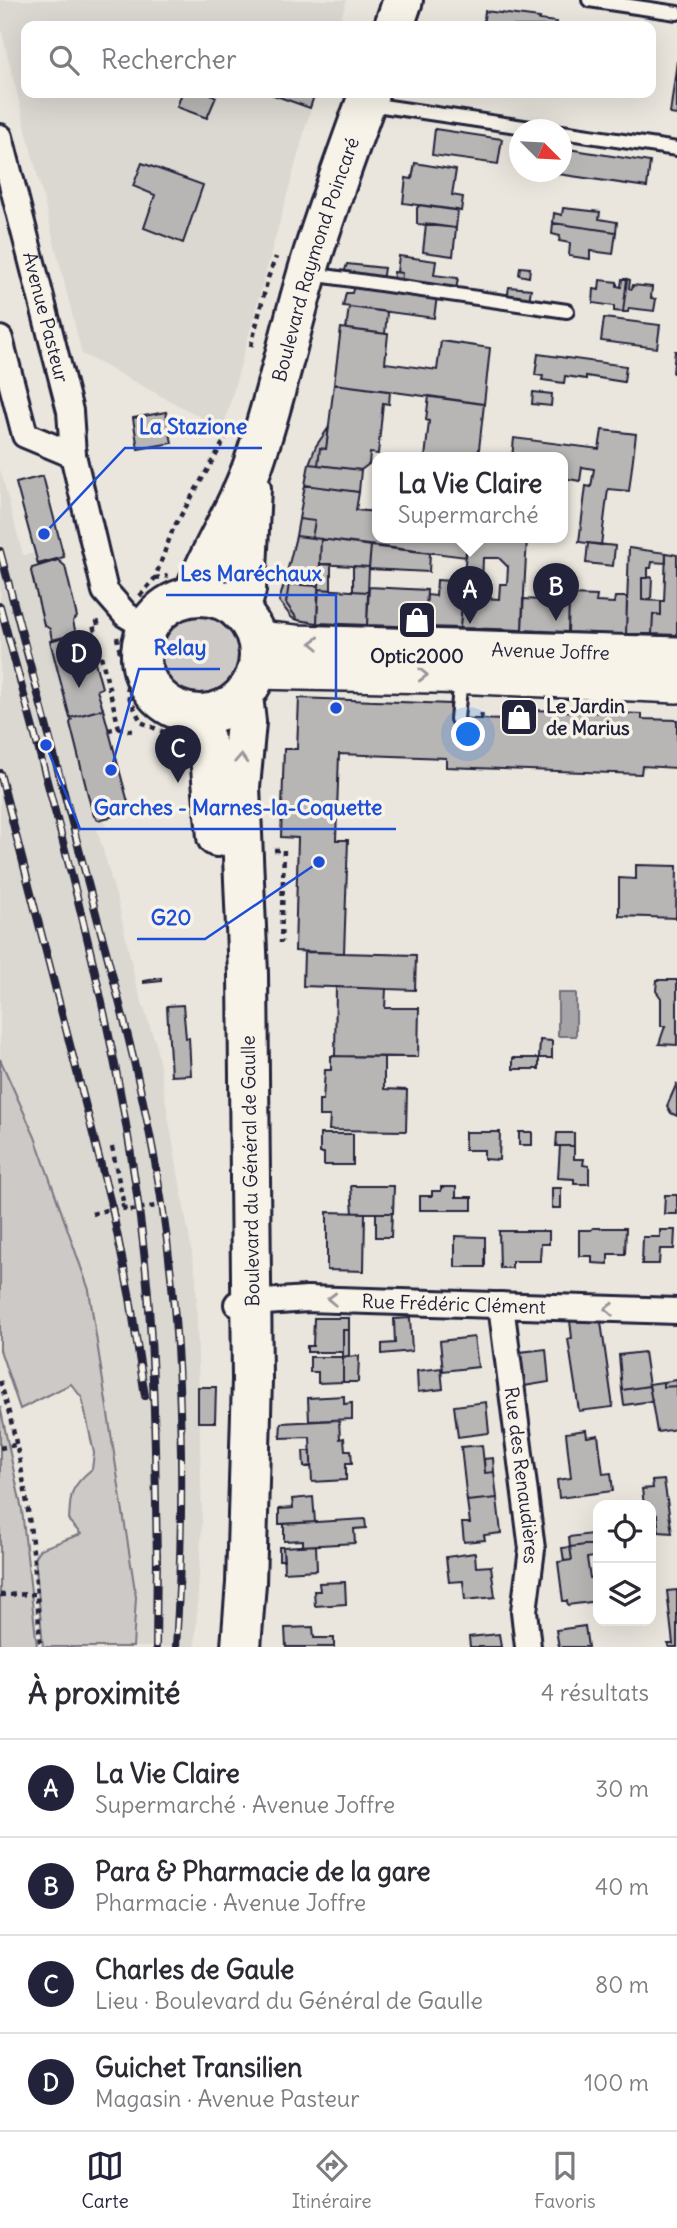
<!DOCTYPE html>
<html lang="fr">
<meta charset="utf-8">
<style>
body{margin:0;font-family:Delius,sans-serif;background:#f2f2f3;color:#2b2b33}
.controls{position:absolute;right:21px;bottom:21px;display:grid;overflow:hidden;border-radius:14px;box-shadow:0 7px 28px #0002}
.controls button{width:63px;height:63px;display:grid;place-items:center;padding:0;border:0;border-bottom:2px solid #e1e1e2;background:#fff;color:#2b2b33;font:35px sans-serif}
.compass{position:absolute;left:509px;top:119px;width:63px;height:63px;border-radius:50%;background:#fff;box-shadow:0 7px 28px #0002;rotate:114deg}
.you{position:absolute;left:469px;top:735px;width:24px;height:24px;margin:-18px;border:5px solid #fff;border-radius:50%;background:#1a73e8;box-shadow:0 0 0 10px #1a73e833}
.badge{display:grid;place-items:center;width:46px;height:46px;border-radius:50%;background:#22223b;color:#fff;font-size:23px;font-weight:700}
.pin{position:absolute;translate:-50% -58px;filter:drop-shadow(0 2px 4px #0008)}
.pin::after{content:'';position:absolute;top:37px;width:24px;height:21px;background:inherit;clip-path:polygon(0 0,100% 0,50% 100%)}
.popup{position:absolute;left:372px;top:452px;width:196px;height:91px;box-sizing:border-box;display:grid;place-content:center;border-radius:14px;background:#fff;filter:drop-shadow(0 2px 5px #0005);font-size:23px;white-space:nowrap;color:#7c7c81}
.popup b{font-size:26px;color:#2b2b33}
.popup::after{content:'';position:absolute;left:50%;top:100%;margin-left:-14px;border:14px solid transparent;border-top-color:#fff}
.list{margin:0;padding:0;list-style:none}
h2{display:flex;justify-content:space-between;align-items:center;height:91px;margin:0;padding:0 28px;font-size:30px}
h2 small{font-size:23px;font-weight:400;color:#7c7c81}
.list li{display:grid;grid-template-columns:46px 1fr auto;gap:21px;align-items:center;box-sizing:border-box;height:98px;padding:0 28px;border-top:2px solid #e1e1e2}
.list b{display:block;font-size:26px;white-space:nowrap}
.list p{margin:0;font-size:23px;white-space:nowrap;color:#7c7c81}
.list em{font-size:23px;font-style:normal;color:#7c7c81}
.icon{flex:none;width:38px;height:38px;fill:none;stroke:currentColor;stroke-width:2;stroke-linecap:round;stroke-linejoin:round}
.map{position:relative;flex:none;width:677px;height:1647px;overflow:hidden}
.search{position:absolute;background:#fff;box-shadow:0 7px 28px #0002;left:21px;right:21px;top:21px;height:77px;display:flex;align-items:center;gap:18px;box-sizing:border-box;padding:0 24px;border-radius:14px;color:#7c7c81;font-size:26px}
.sheet{height:483px;background:#fff}
nav{display:flex;justify-content:space-around;align-items:center;box-sizing:border-box;height:98px;border-top:2px solid #e1e1e2;background:#fff;font-size:19px;color:#7c7c81}
nav a{display:grid;justify-items:center;gap:4px}
nav .on{color:#22223b}
.map>svg:first-child{display:block}
.built{fill:#dbd8d2}
.green{fill:#cdc9c6;stroke:#787680;stroke-width:2}
.water{fill:#a6a3a6;stroke:#716f7b;stroke-width:2}
.building{fill:#b8b6b5;stroke:#22223b;stroke-width:2;fill-rule:evenodd}
.lines{fill:none;stroke-linecap:round;stroke-linejoin:round}
.lane-casing{stroke:#22223b;stroke-width:18}
.street-casing{stroke:#22223b;stroke-width:30}
.secondary-casing{stroke:#22223b;stroke-width:40}
.primary-casing{stroke:#22223b;stroke-width:44}
.path{stroke:#22223b;stroke-width:4.5;stroke-dasharray:5 5;stroke-linecap:butt}
.lane{stroke:#f7f3e8;stroke-width:12}
.street{stroke:#f7f3e8;stroke-width:24}
.secondary{stroke:#f7f3e8;stroke-width:35}
.primary{stroke:#f7f3e8;stroke-width:38}
.rail-casing{stroke:#22223b;stroke-width:8}
.rail{stroke:#f7f3e8;stroke-width:5;stroke-dasharray:16;stroke-linecap:butt}
.oneway{stroke:#97959a}
.labels{text-anchor:middle;stroke-width:7;stroke-linejoin:round;paint-order:stroke}
.street-label{font-size:19px;fill:#22223b;stroke:#f7f3e8}
.poi-label{font-size:19px;font-weight:bold;fill:#22223b;stroke:#f7f3e8}
.leader{fill:none;stroke:#1d4ed8;stroke-width:2.5}
.callout-dot{fill:#1d4ed8;stroke:#f7f3e8;stroke-width:2.5}
.callout-label{font-size:21px;text-anchor:middle;font-weight:bold;fill:#1d4ed8;stroke:#f7f3e8;stroke-width:7;stroke-linejoin:round;paint-order:stroke}
</style>
<div class="map">
<svg width="677" height="1647" viewBox="0 0 677 1647">
<rect width="100%" height="100%" fill="#eae6de"/>
<filter id="ink" filterUnits="userSpaceOnUse"><feTurbulence type="fractalNoise" baseFrequency=".0143" numOctaves="2"/><feDisplacementMap in="SourceGraphic" scale="14" xChannelSelector="R" yChannelSelector="G"/><feConvolveMatrix kernelMatrix="1 2 1 2 8 2 1 2 1" color-interpolation-filters="sRGB"/></filter>
<g filter="url(#ink)">
<path class="built" d="M 0,0 L 347,0 L 338,26 L 26,26 L 26,93 L 315,93 L 223,429 L 82,354 L 0,25 Z
M 0,469 L 23,555 L 35,553 L 38,566 L 32,568 L 31,577 L 44,625 L 50,629 L 52,640 L 50,641 L 70,717 L 73,717 L 70,724 L 91,807 L 96,819 L 104,819 L 106,826 L 97,829 L 119,906 L 136,984 L 156,1044 L 196,1277 L 202,1523 L 195,1647 L 133,1647 L 136,1597 L 89,1290 L 35,1137 L 0,1059 Z"/>
<path class="green" d="M154 654a46 46 0 1 1 92 0a46 46 0 1 1-92 0Z
M 0,1059 L 35,1137 L 89,1290 L 136,1597 L 133,1647 L 43,1647 L 35,1556 L 40,1549 L 81,1534 L 69,1521 C 70,1494 70,1487 92,1469 L 94,1453 L 82,1398 L 71,1384 L 20,1409 L 0,1350 Z
M 0,1406 L 22,1510 L 37,1647 L 0,1647 Z"/>
<path class="water" d="M 558,993 L 576,993 L 576,1036 L 558,1036 Z"/>
<path class="building" d="M 485,11 L 540,18 L 539,20 L 557,22 L 556,26 L 483,26 Z
M 677,61 L 677,115 L 670,114 Z
M 182,93 L 209,93 L 216,97 L 207,118 L 177,107 Z
M 268,93 L 315,93 L 310,108 Z
M 435,129 L 502,139 L 498,164 L 432,155 Z
M 562,148 L 650,162 L 647,187 L 551,173 L 562,172 Z
M 142,163 L 203,185 L 183,243 L 144,228 L 155,195 L 133,186 Z
M 415,163 L 456,170 L 452,195 L 463,197 L 461,211 L 403,203 L 406,178 L 412,179 Z
M 420,205 L 458,210 L 456,228 L 417,224 L 417,208 Z
M 563,208 L 600,212 L 599,219 L 617,222 L 616,232 L 553,223 L 554,213 L 562,215 Z
M 553,223 L 616,232 L 613,254 L 590,251 L 590,259 L 569,256 L 570,243 L 559,241 L 560,236 L 552,234 Z
M 426,224 L 456,228 L 453,256 L 423,252 Z
M 399,256 L 436,261 L 434,275 L 458,278 L 456,290 L 401,283 L 402,273 L 397,272 Z
M 347,264 L 384,268 L 382,281 L 343,276 Z
M 520,267 L 530,268 L 529,277 L 519,275 Z
M 394,272 L 402,273 L 401,283 L 393,282 Z
M 622,279 L 627,279 L 623,312 L 614,311 L 614,306 L 593,303 L 594,289 L 599,290 L 600,280 L 617,282 L 617,286 L 621,287 Z
M 627,279 L 630,280 L 629,288 L 632,289 L 633,285 L 652,287 L 651,298 L 656,299 L 654,311 L 629,308 L 628,312 L 623,312 Z
M 354,285 L 437,296 L 434,318 L 343,306 L 346,293 L 352,293 Z
M 509,287 L 531,289 L 529,302 L 507,299 Z
M 349,307 L 387,312 L 385,334 L 346,329 Z
M 604,318 L 660,325 L 657,348 L 601,341 Z
M 341,328 L 388,334 L 385,363 L 437,370 L 441,341 L 490,348 L 484,404 L 334,384 Z
M 675,351 L 677,351 L 677,373 L 673,373 Z
M 538,354 L 626,366 L 624,382 L 586,376 L 586,379 L 565,376 L 564,383 L 542,380 L 543,376 L 535,375 Z
M 334,384 L 390,391 L 389,404 L 383,403 L 378,454 L 370,453 L 369,464 L 361,470 L 318,465 L 320,448 L 326,449 Z
M 533,392 L 552,394 L 551,406 L 532,404 Z
M 429,396 L 484,404 L 478,458 L 425,458 L 429,421 L 426,420 Z
M 166,412 L 172,443 L 138,449 L 133,418 Z
M 329,427 L 326,449 L 320,448 L 318,465 L 309,464 L 316,446 Z
M 602,430 L 636,434 L 629,491 L 608,489 L 601,545 L 579,542 L 586,486 L 591,487 L 594,469 L 582,467 L 580,481 L 563,478 L 563,458 L 512,458 L 514,438 L 599,449 Z
M 309,464 L 361,470 L 359,492 L 305,485 Z
M 43,476 L 64,557 L 38,564 L 16,483 Z
M 305,485 L 359,492 L 356,510 L 377,512 L 377,538 L 467,538 L 466,557 L 312,538 L 315,521 L 299,519 Z
M 299,519 L 315,521 L 312,538 L 296,536 Z
M 296,536 L 321,539 L 319,586 L 284,584 Z
M 467,538 L 527,538 L 522,630 L 460,628 ZM 483,558 L 499,558 L 508,567 L 507,584 L 500,584 L 499,599 L 484,598 L 485,583 L 482,583 Z
M 321,539 L 371,546 L 369,567 L 320,564 Z
M 588,543 L 615,546 L 613,566 L 586,563 Z
M 371,546 L 430,553 L 429,572 L 369,569 Z
M 629,548 L 666,553 L 666,563 L 652,562 L 651,568 L 648,568 L 648,578 L 642,578 L 642,600 L 661,601 L 661,615 L 653,614 L 652,634 L 626,634 Z
M 666,553 L 677,555 L 677,635 L 652,634 L 653,614 L 661,615 L 661,601 L 656,601 L 664,601 Z
M 58,560 L 65,566 L 77,617 L 73,621 L 76,634 L 52,640 L 50,629 L 44,625 L 31,571 L 32,568 Z
M 320,564 L 331,564 L 331,590 L 318,589 Z
M 353,566 L 369,567 L 368,592 L 353,591 Z
M 544,570 L 559,571 L 557,600 L 569,601 L 568,632 L 522,630 L 523,599 L 543,600 Z
M 652,577 L 651,600 L 642,600 L 642,578 Z
M 437,580 L 464,582 L 460,628 L 425,627 L 427,595 L 436,596 Z
M 284,584 L 289,584 L 286,603 L 298,620 L 292,618 L 279,601 Z
M 289,584 L 319,586 L 317,623 L 298,620 L 286,603 Z
M 369,587 L 427,590 L 425,627 L 367,625 Z
M 318,589 L 368,592 L 367,625 L 317,623 Z
M 569,595 L 597,596 L 596,602 L 614,603 L 615,597 L 627,597 L 626,634 L 568,632 Z
M 82,632 L 88,652 L 92,651 L 102,688 L 97,690 L 103,709 L 70,718 L 50,641 Z
M 299,698 L 450,704 L 450,718 L 505,720 L 505,709 L 642,714 L 642,719 L 677,720 L 677,768 L 642,766 L 641,774 L 446,767 L 446,758 L 339,754 L 336,840 L 348,840 L 344,953 L 295,951 L 298,838 L 281,837 L 284,749 L 297,749 Z
M 103,709 L 129,806 L 128,812 L 122,814 L 98,820 L 94,816 L 91,807 L 70,723 L 73,717 Z
M 636,865 L 677,866 L 676,918 L 619,916 L 619,878 L 636,879 Z
M 304,952 L 416,955 L 415,990 L 303,986 Z
M 161,978 L 161,981 L 144,983 L 144,981 Z
M 657,980 L 677,980 L 677,1045 L 659,1044 L 665,1026 L 661,1026 L 661,998 L 656,991 Z
M 336,987 L 386,989 L 385,1008 L 419,1008 L 418,1057 L 335,1056 Z
M 183,1005 L 186,1038 L 189,1038 L 191,1075 L 171,1076 L 167,1006 Z
M 540,1040 L 552,1041 L 552,1058 L 539,1058 Z
M 331,1056 L 384,1057 L 384,1089 L 407,1090 L 406,1131 L 329,1130 L 330,1116 L 319,1116 L 319,1100 L 323,1100 L 325,1070 L 331,1070 Z
M 513,1058 L 539,1058 L 539,1069 L 513,1069 Z
M 677,1083 L 677,1116 L 671,1113 L 667,1106 Z
M 465,1132 L 500,1132 L 499,1160 L 484,1159 L 484,1150 L 465,1150 Z
M 519,1132 L 532,1132 L 532,1145 L 519,1145 Z
M 557,1133 L 574,1133 L 574,1146 L 556,1146 Z
M 320,1134 L 353,1134 L 353,1165 L 324,1165 L 324,1153 L 320,1153 Z
M 560,1146 L 574,1146 L 574,1159 L 584,1159 L 583,1165 L 589,1166 L 589,1184 L 574,1184 L 574,1179 L 558,1178 Z
M 351,1186 L 394,1186 L 393,1213 L 353,1213 Z
M 441,1187 L 456,1187 L 456,1197 L 472,1197 L 472,1210 L 420,1210 L 420,1196 L 432,1196 L 432,1191 L 441,1191 Z
M 552,1188 L 561,1188 L 561,1208 L 552,1208 Z
M 665,1195 L 677,1195 L 677,1214 L 664,1214 Z
M 327,1212 L 365,1213 L 364,1271 L 327,1270 Z
M 376,1213 L 392,1213 L 391,1237 L 376,1237 Z
M 593,1228 L 626,1228 L 625,1254 L 608,1254 L 608,1264 L 592,1263 L 592,1256 L 579,1256 L 579,1230 L 591,1230 Z
M 660,1230 L 675,1230 L 674,1249 L 660,1249 L 659,1264 L 642,1264 L 643,1237 L 660,1237 Z
M 499,1231 L 549,1231 L 549,1244 L 541,1244 L 540,1261 L 512,1261 L 512,1268 L 500,1268 Z
M 455,1236 L 485,1237 L 485,1267 L 455,1267 Z
M 314,1318 L 349,1318 L 349,1330 L 343,1330 L 343,1352 L 307,1352 L 307,1346 L 313,1346 Z
M 410,1318 L 412,1351 L 382,1354 L 382,1344 L 395,1343 L 394,1319 Z
M 570,1321 L 601,1322 L 613,1407 L 579,1411 L 568,1339 L 572,1338 Z
M 343,1330 L 349,1330 L 349,1356 L 343,1357 Z
M 474,1337 L 478,1367 L 443,1371 L 440,1341 Z
M 546,1349 L 549,1382 L 524,1386 L 520,1352 Z
M 644,1352 L 649,1386 L 622,1390 L 619,1355 Z
M 359,1356 L 358,1382 L 343,1382 L 343,1357 Z
M 310,1357 L 343,1357 L 343,1382 L 318,1383 L 318,1372 L 310,1372 Z
M 441,1368 L 443,1389 L 418,1392 L 417,1371 Z
M 677,1380 L 677,1386 L 663,1387 L 663,1382 Z
M 663,1382 L 663,1387 L 677,1386 L 677,1429 L 657,1432 L 649,1384 Z
M 649,1386 L 652,1401 L 624,1405 L 622,1390 Z
M 198,1387 L 216,1387 L 215,1422 L 198,1422 Z
M 344,1396 L 344,1404 L 352,1403 L 352,1419 L 309,1421 L 308,1398 Z
M 486,1402 L 489,1433 L 458,1437 L 454,1406 Z
M 339,1420 L 340,1439 L 344,1438 L 345,1450 L 351,1450 L 352,1463 L 346,1463 L 346,1480 L 312,1482 L 310,1437 L 280,1438 L 281,1423 Z
M 586,1430 L 587,1437 L 598,1435 L 603,1474 L 611,1473 L 613,1491 L 559,1498 L 557,1480 L 571,1478 L 566,1433 Z
M 482,1445 L 485,1473 L 494,1472 L 497,1498 L 467,1501 L 461,1447 Z
M 303,1451 L 311,1451 L 311,1466 L 304,1467 Z
M 493,1458 L 494,1472 L 485,1473 L 484,1459 Z
M 664,1480 L 672,1533 L 659,1532 L 657,1515 L 651,1516 L 651,1505 L 644,1505 L 642,1489 L 653,1488 L 652,1481 Z
M 313,1497 L 315,1522 L 279,1524 L 279,1509 L 293,1508 L 292,1499 Z
M 497,1498 L 501,1533 L 484,1535 L 485,1540 L 464,1542 L 462,1523 L 470,1523 L 467,1501 Z
M 365,1519 L 366,1528 L 354,1529 L 355,1543 L 303,1546 L 303,1540 L 284,1541 L 284,1524 Z
M 591,1534 L 593,1544 L 570,1547 L 569,1537 Z
M 593,1544 L 594,1557 L 587,1558 L 590,1578 L 598,1577 L 598,1601 L 568,1605 L 567,1601 L 563,1601 L 558,1562 L 572,1560 L 570,1547 Z
M 316,1545 L 317,1570 L 284,1572 L 283,1547 Z
M 279,1547 L 283,1547 L 284,1560 L 279,1560 Z
M 570,1547 L 572,1560 L 564,1561 L 562,1548 Z
M 475,1553 L 476,1567 L 491,1566 L 495,1597 L 465,1600 L 463,1581 L 449,1582 L 446,1557 Z
M 345,1582 L 346,1604 L 315,1606 L 314,1591 L 320,1591 L 319,1583 Z
M 677,1590 L 677,1647 L 669,1647 L 668,1644 L 673,1644 L 667,1591 Z
M 585,1626 L 588,1647 L 559,1647 L 556,1630 Z
M 313,1627 L 314,1638 L 334,1638 L 334,1647 L 286,1647 L 285,1628 Z
M 499,1634 L 501,1647 L 470,1647 L 469,1637 Z"/>
<g class="lines">
<defs>
<path id="lane" d="M 589,0 L 677,13
M 369,104 L 544,130
M 562,132 L 677,149
M 311,274 L 567,311
M 457,719 L 461,677"/>
<g id="street">
<path id="s1" d="M 0,137 L 70,411 L 73,455 L 105,591 L 126,615 L 148,628"/>
<path d="M 0,339 L 25,435 L 73,455"/>
<path id="s2" d="M 237,1304 L 307,1299 L 677,1311"/>
<path id="s3" d="M 501,1305 L 532,1549 L 524,1611 L 528,1647"/>
</g>
<g id="secondary">
<path id="s4" d="M 257,639 L 295,643 L 677,655"/>
<path d="M 257,671 L 476,676 L 677,685"/>
</g>
<g id="primary">
<path d="M 394,26 L 403,0"/>
<path id="s5" d="M 193,596 C 209,551 237,511 253,465 C 277,396 291,324 313,254 C 330,200 350,146 369,93"/>
<circle cx="200" cy="655" r="59"/>
<path d="M 240,612 L 246,590 L 251,488"/>
<path d="M 197,714 L 210,756 L 217,837"/>
<path d="M 241,1647 L 246,1583 L 252,1380 L 248,974 L 240,787 L 246,722 L 243,696"/>
</g>
</defs>
<use href="#lane" class="lane-casing"/>
<use href="#street" class="street-casing"/>
<use href="#secondary" class="secondary-casing"/>
<use href="#primary" class="primary-casing"/>
<path class="path" d="M 251,346 L 268,278 L 276,257
M 155,578 L 168,576
M 140,596 L 155,578 L 173,529 L 227,436
M 100,622 L 93,624 L 119,728
M 117,637 L 129,697 L 141,722 L 170,735
M 481,719 L 482,711
M 108,730 L 119,728 L 132,731
M 274,850 L 284,850 L 281,943
M 112,1147 L 125,1211 L 162,1205
M 92,1214 L 124,1205
M 0,1381 C 26,1466 36,1558 40,1647
M 0,1448 L 15,1445
M 0,1595 L 38,1594"/>
<use href="#lane" class="lane"/>
<use href="#street" class="street"/>
<use href="#secondary" class="secondary"/>
<use href="#primary" class="primary"/>
<defs>
<path id="rail" d="M 0,551 C 30,663 60,775 89,887 C 117,992 146,1097 162,1204 C 184,1351 185,1500 176,1647
M 0,606 C 55,813 117,1021 142,1234 C 155,1343 155,1452 157,1562
M 0,773 L 112,1208 L 130,1298 L 145,1396
M 156,1647 L 157,1553"/>
</defs>
<use href="#rail" class="rail-casing"/>
<use href="#rail" class="rail"/>
</g>
<defs><path id="oneway-chevron" d="M-2-3.5L2.5 0L-2 3.5" fill="none" stroke-width="1.6" stroke-linecap="round" stroke-linejoin="round" transform="scale(1.75)"/></defs>
<g class="oneway">
<use href="#oneway-chevron" transform="translate(315 643) rotate(-178)"/>
<use href="#oneway-chevron" transform="translate(423 675) rotate(2)"/>
<use href="#oneway-chevron" transform="translate(241 759) rotate(-87)"/>
<use href="#oneway-chevron" transform="translate(332 1299) rotate(-178)"/>
<use href="#oneway-chevron" transform="translate(609 1309) rotate(-178)"/>
</g>
</g>
<defs>
<symbol id="shop-square" viewBox="-11 -11 22 22"><rect x="-9" y="-9" width="18" height="18" rx="4" fill="#22223b" stroke="#f7f3e8"/><path d="M-5-2.5h2.3a2.7 3.5 0 0 1 5.4 0H5L5.5 6h-11ZM-1.5-2.5h3a1.5 2.3 0 0 0-3 0Z" fill="#fff"/></symbol>
</defs>
<g fill-rule="evenodd">
<use href="#shop-square" x="395" y="598" width="44" height="44"/>
<use href="#shop-square" x="497" y="695" width="44" height="44"/>
</g>
<g class="labels">
<g class="street-label">
<text dy="7" stroke="none"><textPath href="#s5" startOffset="359">Boulevard Raymond Poincaré</textPath></text>
<text dy="7" stroke="none"><textPath href="#s1" startOffset="186">Avenue Pasteur</textPath></text>
<text dy="7" stroke="none"><textPath href="#s4" startOffset="294">Avenue Joffre</textPath></text>
<text transform="translate(250 1171) rotate(-91)" y="7">Boulevard du Général de Gaulle</text>
<text dy="7" stroke="none"><textPath href="#s2" startOffset="217">Rue Frédéric Clément</textPath></text>
<text dy="7" stroke="none"><textPath href="#s3" startOffset="172">Rue des Renaudières</textPath></text>
</g>
<g class="poi-label">
<text x="417" y="663">Optic2000</text>
<text x="546" y="713" text-anchor="start">Le Jardin<tspan x="546" dy="22">de Marius</tspan></text>
</g>
</g>
<path class="leader" d="M44 534L125 448H262M336 708L336 595H166M111 770L139 669H220M46 745L80 829H396M319 862L205 939H137"/>
<g class="callout-dot">
<circle cx="44" cy="534" r="7"/>
<circle cx="336" cy="708" r="7"/>
<circle cx="111" cy="770" r="7"/>
<circle cx="46" cy="745" r="7"/>
<circle cx="319" cy="862" r="7"/>
</g>
<g class="callout-label">
<text x="193" y="434">La Stazione</text>
<text x="251" y="581">Les Maréchaux</text>
<text x="180" y="655">Relay</text>
<text x="238" y="815">Garches - Marnes-la-Coquette</text>
<text x="171" y="925">G20</text>
</g>
</svg>
<div class="controls">
<button><svg class="icon" aria-label="locate" viewBox="0 0 24 24"><circle cx="12" cy="12" r="6"/><path d="M12 2v4M12 18v4M2 12h4M18 12h4"/></svg></button>
<button><svg class="icon" aria-label="layers" viewBox="0 0 24 24"><path d="M12 4l9 5-9 5-9-5zM3 14l9 5 9-5"/></svg></button>
</div>
<svg class="compass" viewBox="-18 -18 36 36"><path d="M0-13l5 13h-10z" fill="#e53935"/><path d="M0 13l5-13h-10z" fill="#7c7c81"/></svg>
<div class="you"></div>
<div class="pin badge" style="left:470px;top:624px">A</div>
<div class="popup"><b>La Vie Claire</b>Supermarché</div>
<div class="pin badge" style="left:556px;top:621px">B</div>
<div class="pin badge" style="left:178px;top:783px">C</div>
<div class="pin badge" style="left:79px;top:688px">D</div>
<div class="search"><svg class="icon" aria-label="search" viewBox="0 0 24 24"><circle cx="10" cy="10" r="6"/><path d="M15 15l6 6"/></svg>Rechercher</div>
</div>
<section class="sheet">
<h2>À proximité<small>4 résultats</small></h2>
<ul class="list">
<li><span class="badge">A</span><div><b>La Vie Claire</b><p>Supermarché · Avenue Joffre</p></div><em>30 m</em></li>
<li><span class="badge">B</span><div><b>Para &amp; Pharmacie de la gare</b><p>Pharmacie · Avenue Joffre</p></div><em>40 m</em></li>
<li><span class="badge">C</span><div><b>Charles de Gaule</b><p>Lieu · Boulevard du Général de Gaulle</p></div><em>80 m</em></li>
<li><span class="badge">D</span><div><b>Guichet Transilien</b><p>Magasin · Avenue Pasteur</p></div><em>100 m</em></li>
</ul>
</section>
<nav>
<a class="on"><svg class="icon" aria-label="map" viewBox="0 0 24 24"><path d="M3 6l6-2 6 2 6-2v14l-6 2-6-2-6 2zM9 4v14M15 6v14"/></svg>Carte</a>
<a><svg class="icon" aria-label="directions" viewBox="0 0 24 24"><path d="M12 3l9 9-9 9-9-9zM9 14v-3h6M13 9l2 2-2 2"/></svg>Itinéraire</a>
<a><svg class="icon" aria-label="saved" viewBox="0 0 24 24"><path d="M7 4h10v16l-5-4-5 4z"/></svg>Favoris</a>
</nav>
